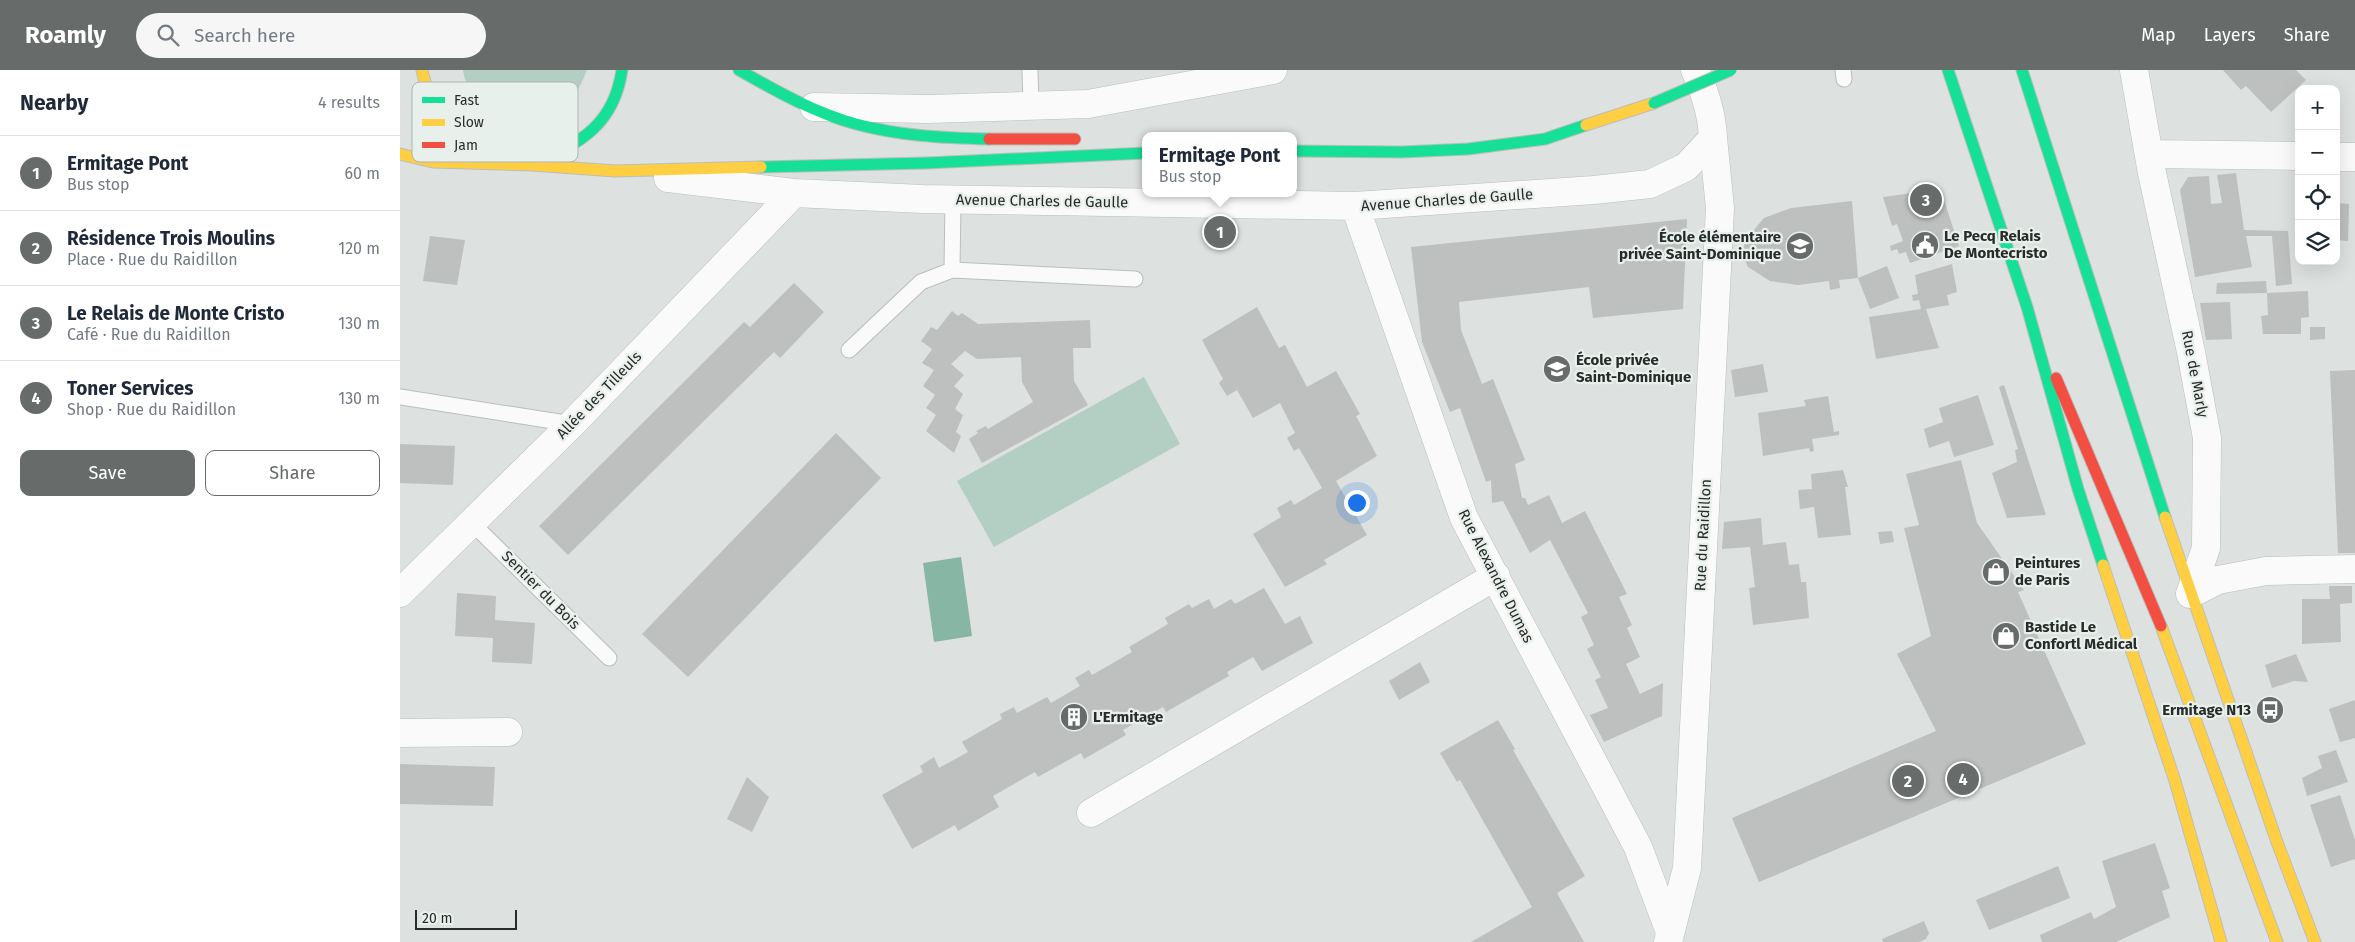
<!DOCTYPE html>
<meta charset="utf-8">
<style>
body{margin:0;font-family:"Fira Sans",sans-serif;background:#f6f6f7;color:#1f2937}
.controls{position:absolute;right:15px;top:15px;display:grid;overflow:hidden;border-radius:10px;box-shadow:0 5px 20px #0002}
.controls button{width:45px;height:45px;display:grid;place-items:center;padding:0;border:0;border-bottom:1px solid #e0e1e3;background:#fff;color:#1f2937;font:25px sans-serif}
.scale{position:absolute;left:15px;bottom:12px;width:102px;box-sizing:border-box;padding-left:5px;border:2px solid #282b29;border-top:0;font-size:14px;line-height:18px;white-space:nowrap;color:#282b29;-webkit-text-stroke:4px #e8f0ec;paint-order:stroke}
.you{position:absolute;left:956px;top:432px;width:18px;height:18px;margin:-12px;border:4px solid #fff;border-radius:50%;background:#1a73e8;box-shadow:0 0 0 8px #1a73e833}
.badge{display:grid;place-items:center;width:32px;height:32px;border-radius:50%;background:#676b69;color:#fff;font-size:16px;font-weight:700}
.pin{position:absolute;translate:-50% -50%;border:2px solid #fff;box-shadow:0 1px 5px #0006}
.popup{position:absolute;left:742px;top:62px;width:155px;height:65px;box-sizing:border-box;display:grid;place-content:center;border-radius:10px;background:#fff;filter:drop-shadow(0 1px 4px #0005);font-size:16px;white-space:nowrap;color:#747a83}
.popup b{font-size:19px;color:#1f2937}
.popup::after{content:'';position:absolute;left:50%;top:100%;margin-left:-10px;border:10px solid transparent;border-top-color:#fff}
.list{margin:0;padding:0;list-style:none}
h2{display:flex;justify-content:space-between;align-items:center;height:65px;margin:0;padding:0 20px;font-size:21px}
h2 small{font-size:16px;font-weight:400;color:#747a83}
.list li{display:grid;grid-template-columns:32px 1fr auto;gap:15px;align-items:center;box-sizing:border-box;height:75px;padding:0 20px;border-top:1px solid #e0e1e3}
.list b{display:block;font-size:19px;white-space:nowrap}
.list p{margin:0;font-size:16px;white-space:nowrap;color:#747a83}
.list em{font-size:16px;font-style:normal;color:#747a83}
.actions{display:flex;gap:10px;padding:15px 20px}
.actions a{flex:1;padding:11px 0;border:1px solid #676b69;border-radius:10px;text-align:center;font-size:18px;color:#676b69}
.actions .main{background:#676b69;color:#fff}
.icon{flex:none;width:28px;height:28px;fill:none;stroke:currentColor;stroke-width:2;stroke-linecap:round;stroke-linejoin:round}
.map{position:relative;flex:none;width:1955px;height:872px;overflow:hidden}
header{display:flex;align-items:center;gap:30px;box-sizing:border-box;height:70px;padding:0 25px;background:#676b69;color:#fff}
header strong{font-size:24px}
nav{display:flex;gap:28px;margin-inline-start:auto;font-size:18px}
.search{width:350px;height:45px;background:#f6f6f7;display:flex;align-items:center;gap:12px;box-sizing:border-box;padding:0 18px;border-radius:28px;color:#747a83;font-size:19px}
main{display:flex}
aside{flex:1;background:#fff}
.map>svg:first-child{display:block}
.green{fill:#b3cfc4}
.water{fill:#88b6a4}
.building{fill:#bdc0bf}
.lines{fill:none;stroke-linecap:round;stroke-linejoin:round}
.lane-casing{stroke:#bbbebc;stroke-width:17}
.street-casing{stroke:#bbbebc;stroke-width:29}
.fast-casing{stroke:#bbbebc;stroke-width:13}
.slow-casing{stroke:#bbbebc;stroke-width:13}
.jam-casing{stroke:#bbbebc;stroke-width:13}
.lane{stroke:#fafafa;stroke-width:15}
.street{stroke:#fafafa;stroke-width:28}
.fast{stroke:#16e098;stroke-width:11}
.slow{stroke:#ffcf43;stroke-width:11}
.jam{stroke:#f24e42;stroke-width:11}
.fast-bridge-casing{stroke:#bbbebc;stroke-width:13;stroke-linecap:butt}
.fast-bridge{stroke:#16e098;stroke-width:11}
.labels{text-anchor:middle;stroke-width:4.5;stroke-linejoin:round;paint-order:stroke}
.street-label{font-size:15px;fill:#282b29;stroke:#e8f0ec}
.poi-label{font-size:15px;font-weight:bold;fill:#282b29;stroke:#e8f0ec;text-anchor:start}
.key{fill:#e8f0ec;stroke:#aeb5b2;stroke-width:1}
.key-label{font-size:14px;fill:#282b29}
</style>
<header>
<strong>Roamly</strong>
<div class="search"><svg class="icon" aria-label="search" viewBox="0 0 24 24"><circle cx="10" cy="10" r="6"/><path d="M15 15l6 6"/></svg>Search here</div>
<nav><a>Map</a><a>Layers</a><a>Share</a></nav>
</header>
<main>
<aside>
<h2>Nearby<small>4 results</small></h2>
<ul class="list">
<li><span class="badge">1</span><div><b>Ermitage Pont</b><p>Bus stop</p></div><em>60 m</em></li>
<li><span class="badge">2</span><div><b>Résidence Trois Moulins</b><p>Place · Rue du Raidillon</p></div><em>120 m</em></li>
<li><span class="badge">3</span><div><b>Le Relais de Monte Cristo</b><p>Café · Rue du Raidillon</p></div><em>130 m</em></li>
<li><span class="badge">4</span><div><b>Toner Services</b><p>Shop · Rue du Raidillon</p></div><em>130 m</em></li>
</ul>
<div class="actions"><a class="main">Save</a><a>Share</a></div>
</aside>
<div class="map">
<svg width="1955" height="872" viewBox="0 0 1955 872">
<rect width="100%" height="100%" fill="#dde1df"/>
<path class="green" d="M 63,0 L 187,0 C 182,13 177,23 167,33 C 135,64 69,46 63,0 Z
M 744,307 L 780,374 L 594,477 L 557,411 Z"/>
<path class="water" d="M 561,487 L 572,566 L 534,572 L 523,493 Z"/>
<path class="building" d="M 1823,0 L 1896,0 L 1906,10 L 1871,42 L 1846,16 L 1841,20 Z
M 1836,103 L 1844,160 L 1888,161 L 1892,214 L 1876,216 L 1872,166 L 1846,166 L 1852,197 L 1795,207 L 1780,120 L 1788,107 L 1809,106 L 1811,134 L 1822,133 L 1817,105 Z
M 1528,121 L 1544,130 L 1559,176 L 1510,193 L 1506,182 L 1499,184 L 1497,179 L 1491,181 L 1490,176 L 1503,171 L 1497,154 L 1492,156 L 1483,127 Z
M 1452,131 L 1458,208 L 1487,196 L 1499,228 L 1470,239 L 1458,208 L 1439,210 L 1440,218 L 1430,220 L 1429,211 L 1398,215 L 1370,211 L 1348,197 L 1342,183 L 1346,169 L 1364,148 L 1391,138 Z
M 1936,133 L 1949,134 L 1948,171 L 1936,170 Z
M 1287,149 L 1283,239 L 1193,248 L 1189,217 L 1059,232 L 1061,260 L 1082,314 L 1093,309 L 1125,390 L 1115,394 L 1122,428 L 1125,428 L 1128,435 L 1149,425 L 1162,453 L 1185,441 L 1227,524 L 1219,527 L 1232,555 L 1227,558 L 1240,587 L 1226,594 L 1240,624 L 1263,613 L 1262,646 L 1204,672 L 1190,645 L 1208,638 L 1195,610 L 1201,607 L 1187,579 L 1194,575 L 1181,547 L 1188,543 L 1150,470 L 1130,483 L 1103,431 L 1092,433 L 1091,410 L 1086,412 L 1060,338 L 1050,342 L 1022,272 L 1011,177 Z
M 30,166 L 65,170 L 57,215 L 23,211 Z
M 1552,194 L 1557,222 L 1547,225 L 1549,235 L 1526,239 L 1539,278 L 1476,289 L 1469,247 L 1521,239 L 1519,230 L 1513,231 L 1512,225 L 1518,224 L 1515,205 Z
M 1866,211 L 1867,223 L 1816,224 L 1817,213 Z
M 394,213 L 424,242 L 380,288 L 374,282 L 168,485 L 139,456 L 344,252 L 350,257 Z
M 1908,221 L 1909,247 L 1901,248 L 1901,264 L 1863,264 L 1861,246 L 1868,245 L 1867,223 Z
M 1830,232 L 1832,269 L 1806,270 L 1800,233 Z
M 857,237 L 879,278 L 885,275 L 907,317 L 936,301 L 960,344 L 956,346 L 977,386 L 936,411 L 967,465 L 924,490 L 927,494 L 885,517 L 853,464 L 881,447 L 877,438 L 891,430 L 894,435 L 922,418 L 899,378 L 894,381 L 887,368 L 895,363 L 880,333 L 853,348 L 837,320 L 827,326 L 819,313 L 823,309 L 802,270 Z
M 552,241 L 558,246 L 562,243 L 578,254 L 690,250 L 691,278 L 673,278 L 674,311 L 688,335 L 582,393 L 569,369 L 578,363 L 576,361 L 586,356 L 588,359 L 633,332 L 622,312 L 621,287 L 577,289 L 565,281 L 551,294 L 564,305 L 554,316 L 563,324 L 555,339 L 563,345 L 556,362 L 561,366 L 554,383 L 526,361 L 536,345 L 526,338 L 535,325 L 523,316 L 534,300 L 522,293 L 532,279 L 521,271 L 531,257 L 537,260 Z
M 1910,257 L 1925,257 L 1925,269 L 1910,270 Z
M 1363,294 L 1368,322 L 1335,327 L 1331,300 Z
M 1955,300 L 1955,483 L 1938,483 L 1930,301 Z
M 1604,315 L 1646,445 L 1607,448 L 1592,403 L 1617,392 L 1615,380 L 1618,379 L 1599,317 Z
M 1578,325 L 1594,375 L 1554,387 L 1549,371 L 1529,378 L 1524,359 L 1543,352 L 1539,338 Z
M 1428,326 L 1434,362 L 1439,361 L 1439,365 L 1412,369 L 1414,381 L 1410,382 L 1409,378 L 1363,386 L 1358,343 L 1406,336 L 1404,330 Z
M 436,363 L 481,408 L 288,607 L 242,564 Z
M 0,374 L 55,376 L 53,415 L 0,413 Z
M 1561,390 L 1577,453 L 1624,520 L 1618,522 L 1686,674 L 1359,812 L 1332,748 L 1536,661 L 1497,584 L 1531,566 L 1504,458 L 1519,455 L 1506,404 Z
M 1443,400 L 1448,417 L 1445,417 L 1451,465 L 1418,468 L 1414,437 L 1400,439 L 1398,420 L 1412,419 L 1411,404 Z
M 1361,448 L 1363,475 L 1386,472 L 1389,495 L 1399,494 L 1401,512 L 1406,512 L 1409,548 L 1353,555 L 1349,518 L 1355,517 L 1350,477 L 1322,479 L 1324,452 Z
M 1492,461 L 1494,472 L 1480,474 L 1478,462 Z
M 1929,516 L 1952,516 L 1952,533 L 1940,534 L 1941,572 L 1902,574 L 1902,529 L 1930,529 Z
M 864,518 L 885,554 L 900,546 L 913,573 L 862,601 L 853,587 L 827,602 L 829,606 L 766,642 L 763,637 L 723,660 L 726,665 L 684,689 L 681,683 L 638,707 L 635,702 L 593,726 L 599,737 L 558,761 L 555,755 L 512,779 L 482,725 L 523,702 L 520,696 L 534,687 L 539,698 L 568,682 L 562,672 L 602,649 L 600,644 L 614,637 L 617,643 L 647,627 L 651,633 L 680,616 L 675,608 L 689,600 L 692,605 L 732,582 L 729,577 L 768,554 L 765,548 L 789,534 L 792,538 L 809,529 L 814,539 L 831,529 L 835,534 Z
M 57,523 L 96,526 L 95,550 L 135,553 L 132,594 L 92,592 L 93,568 L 55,566 Z
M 1896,584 L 1908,612 L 1894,611 L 1872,618 L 1865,595 Z
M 1020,592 L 1030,612 L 999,630 L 989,611 Z
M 1955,630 L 1955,668 L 1940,672 L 1929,639 Z
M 1098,650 L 1115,679 L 1113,680 L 1185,806 L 1157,823 L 1184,872 L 1071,872 L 1132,837 L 1060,710 L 1057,712 L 1040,683 Z
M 1936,680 L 1948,712 L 1907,726 L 1902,708 L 1922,698 L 1918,686 Z
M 0,694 L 95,697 L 93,736 L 0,734 Z
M 347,707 L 369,727 L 352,762 L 327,749 Z
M 1940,725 L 1955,770 L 1955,789 L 1931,797 L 1910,735 Z
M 1755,773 L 1770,818 L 1762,821 L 1770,847 L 1716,872 L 1642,872 L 1640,865 L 1691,842 L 1694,849 L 1716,837 L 1702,791 Z
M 1658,796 L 1670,828 L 1589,860 L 1576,830 Z
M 1524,851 L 1529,863 L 1526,869 L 1519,872 L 1483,872 L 1482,869 Z"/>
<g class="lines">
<defs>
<path id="lane" d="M 630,0 L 631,36
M 1443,0 L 1444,9
M 553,130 L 552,200 L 735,209
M 449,280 L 521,212 L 552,200
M 0,327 L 172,354
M 72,453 L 209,588"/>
<path id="street" d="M 1734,0 L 1752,103 L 1791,282 L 1807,368 L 1806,478 L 1790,524
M 414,37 L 529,39 L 688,34 L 873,0
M 1749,84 L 1899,86
M 1936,87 L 1955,87
M 268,108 L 394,123 L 523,129 L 955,136 L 1194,120 L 1250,114 L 1286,97 L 1313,68 C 1312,43 1305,22 1295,0
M 955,136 L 1064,448 L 1238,777 L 1270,862
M 0,523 L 172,354 L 394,123
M 1790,524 L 1818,510 L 1866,501 L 1955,499
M 0,663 L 108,662
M 691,743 L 1096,506
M 1268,872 L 1287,798 L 1320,138 L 1313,68"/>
<path id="fast" d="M 339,0 C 376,21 415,43 456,54 C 500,66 544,68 589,69
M 1548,0 L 1627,237 L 1678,419 L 1703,495
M 1622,0 L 1765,447
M 894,81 L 1002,82 L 1068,79 L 1145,69 L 1186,55
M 136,93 C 182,72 214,54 222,0
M 361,97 L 526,93 L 746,83"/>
<path id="slow" d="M 22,0 C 29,40 54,65 82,92
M 1186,55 L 1254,33
M 0,84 L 33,92 L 132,95 L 215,101 L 361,97
M 1765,447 L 1877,772 L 1915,872
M 1703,495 L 1775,711 L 1821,872
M 1761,556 L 1877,872"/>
<path id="jam" d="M 589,69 L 675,69
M 1656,308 L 1761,556"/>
</defs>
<use href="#lane" class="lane-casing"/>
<use href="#street" class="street-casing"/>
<use href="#fast" class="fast-casing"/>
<use href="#slow" class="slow-casing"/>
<use href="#jam" class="jam-casing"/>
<use href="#lane" class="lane"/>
<use href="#street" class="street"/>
<use href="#fast" class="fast"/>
<use href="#slow" class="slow"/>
<use href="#jam" class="jam"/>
<defs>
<path id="fast-bridge" d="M 1254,33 L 1331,0"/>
</defs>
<use href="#fast-bridge" class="fast-bridge-casing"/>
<use href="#fast-bridge" class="fast-bridge"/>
</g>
<defs>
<symbol id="civic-disc" viewBox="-11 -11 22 22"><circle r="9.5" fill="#676b69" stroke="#e8f0ec"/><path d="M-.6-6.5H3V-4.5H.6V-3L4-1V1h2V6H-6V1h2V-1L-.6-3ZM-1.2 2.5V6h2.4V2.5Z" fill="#fff"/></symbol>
<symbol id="school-disc" viewBox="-11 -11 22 22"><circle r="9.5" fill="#676b69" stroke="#e8f0ec"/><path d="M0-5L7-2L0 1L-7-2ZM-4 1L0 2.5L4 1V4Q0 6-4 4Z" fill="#fff"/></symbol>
<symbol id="shop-disc" viewBox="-11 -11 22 22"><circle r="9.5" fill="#676b69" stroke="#e8f0ec"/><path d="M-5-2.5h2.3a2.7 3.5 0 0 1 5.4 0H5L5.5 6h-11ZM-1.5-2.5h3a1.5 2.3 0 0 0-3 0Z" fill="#fff"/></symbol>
<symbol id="bus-disc" viewBox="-11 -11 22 22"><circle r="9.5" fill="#676b69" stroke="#e8f0ec"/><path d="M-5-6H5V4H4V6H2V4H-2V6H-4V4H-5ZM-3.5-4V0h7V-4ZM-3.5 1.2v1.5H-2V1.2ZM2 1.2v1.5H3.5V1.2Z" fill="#fff"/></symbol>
<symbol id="building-disc" viewBox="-11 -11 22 22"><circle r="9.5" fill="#676b69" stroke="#e8f0ec"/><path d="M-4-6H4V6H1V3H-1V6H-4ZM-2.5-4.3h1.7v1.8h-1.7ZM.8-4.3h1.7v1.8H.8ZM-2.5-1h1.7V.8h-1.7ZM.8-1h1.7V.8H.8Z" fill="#fff"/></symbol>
</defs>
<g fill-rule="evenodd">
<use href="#civic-disc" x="1509" y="159" width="32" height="32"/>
<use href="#school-disc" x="1384" y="160" width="32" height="32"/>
<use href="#school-disc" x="1141" y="283" width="32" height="32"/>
<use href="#shop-disc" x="1580" y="486" width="32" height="32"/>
<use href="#shop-disc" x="1590" y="550" width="32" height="32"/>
<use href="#bus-disc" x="1854" y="624" width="32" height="32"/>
<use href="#building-disc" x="658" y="631" width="32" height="32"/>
</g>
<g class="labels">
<g class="street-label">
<text transform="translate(1047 130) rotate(-4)" y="5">Avenue Charles de Gaulle</text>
<text transform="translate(642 131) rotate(1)" y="5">Avenue Charles de Gaulle</text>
<text transform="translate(1795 304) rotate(79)" y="5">Rue de Marly</text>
<text transform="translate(199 325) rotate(-46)" y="5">Allée des Tilleuls</text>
<text transform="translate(1303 465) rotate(-87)" y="5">Rue du Raidillon</text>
<text transform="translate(1096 506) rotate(63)" y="5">Rue Alexandre Dumas</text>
<text transform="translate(141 520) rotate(45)" y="5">Sentier du Bois</text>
</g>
<g class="poi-label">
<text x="1544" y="171">Le Pecq Relais<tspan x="1544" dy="17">De Montecristo</tspan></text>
<text x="1381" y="172" text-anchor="end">École élémentaire<tspan x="1381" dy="17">privée Saint-Dominique</tspan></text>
<text x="1176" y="295">École privée<tspan x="1176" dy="17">Saint-Dominique</tspan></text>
<text x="1615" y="498">Peintures<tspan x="1615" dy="17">de Paris</tspan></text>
<text x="1625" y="562">Bastide Le<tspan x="1625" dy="17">Confortl Médical</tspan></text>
<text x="1851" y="645" text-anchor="end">Ermitage N13</text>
<text x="693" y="652">L'Ermitage</text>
</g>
</g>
<rect x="12" y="12" width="166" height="80" rx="8" class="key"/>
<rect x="22" y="27" width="23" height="6" fill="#16e098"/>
<rect x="22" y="49" width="23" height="7" fill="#ffcf43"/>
<rect x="22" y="72" width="23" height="6" fill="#f24e42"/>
<g class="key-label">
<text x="54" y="35">Fast</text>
<text x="54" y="57">Slow</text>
<text x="54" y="80">Jam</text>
</g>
</svg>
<div class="controls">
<button>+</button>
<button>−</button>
<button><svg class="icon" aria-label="locate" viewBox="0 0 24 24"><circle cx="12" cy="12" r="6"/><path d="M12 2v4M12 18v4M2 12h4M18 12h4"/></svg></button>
<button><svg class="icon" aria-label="layers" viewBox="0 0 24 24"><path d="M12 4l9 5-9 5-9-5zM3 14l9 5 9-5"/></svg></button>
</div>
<div class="scale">20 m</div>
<div class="you"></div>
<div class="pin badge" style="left:820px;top:162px">1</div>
<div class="popup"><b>Ermitage Pont</b>Bus stop</div>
<div class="pin badge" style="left:1508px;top:711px">2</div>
<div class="pin badge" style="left:1526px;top:130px">3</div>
<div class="pin badge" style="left:1563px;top:709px">4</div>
</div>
</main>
